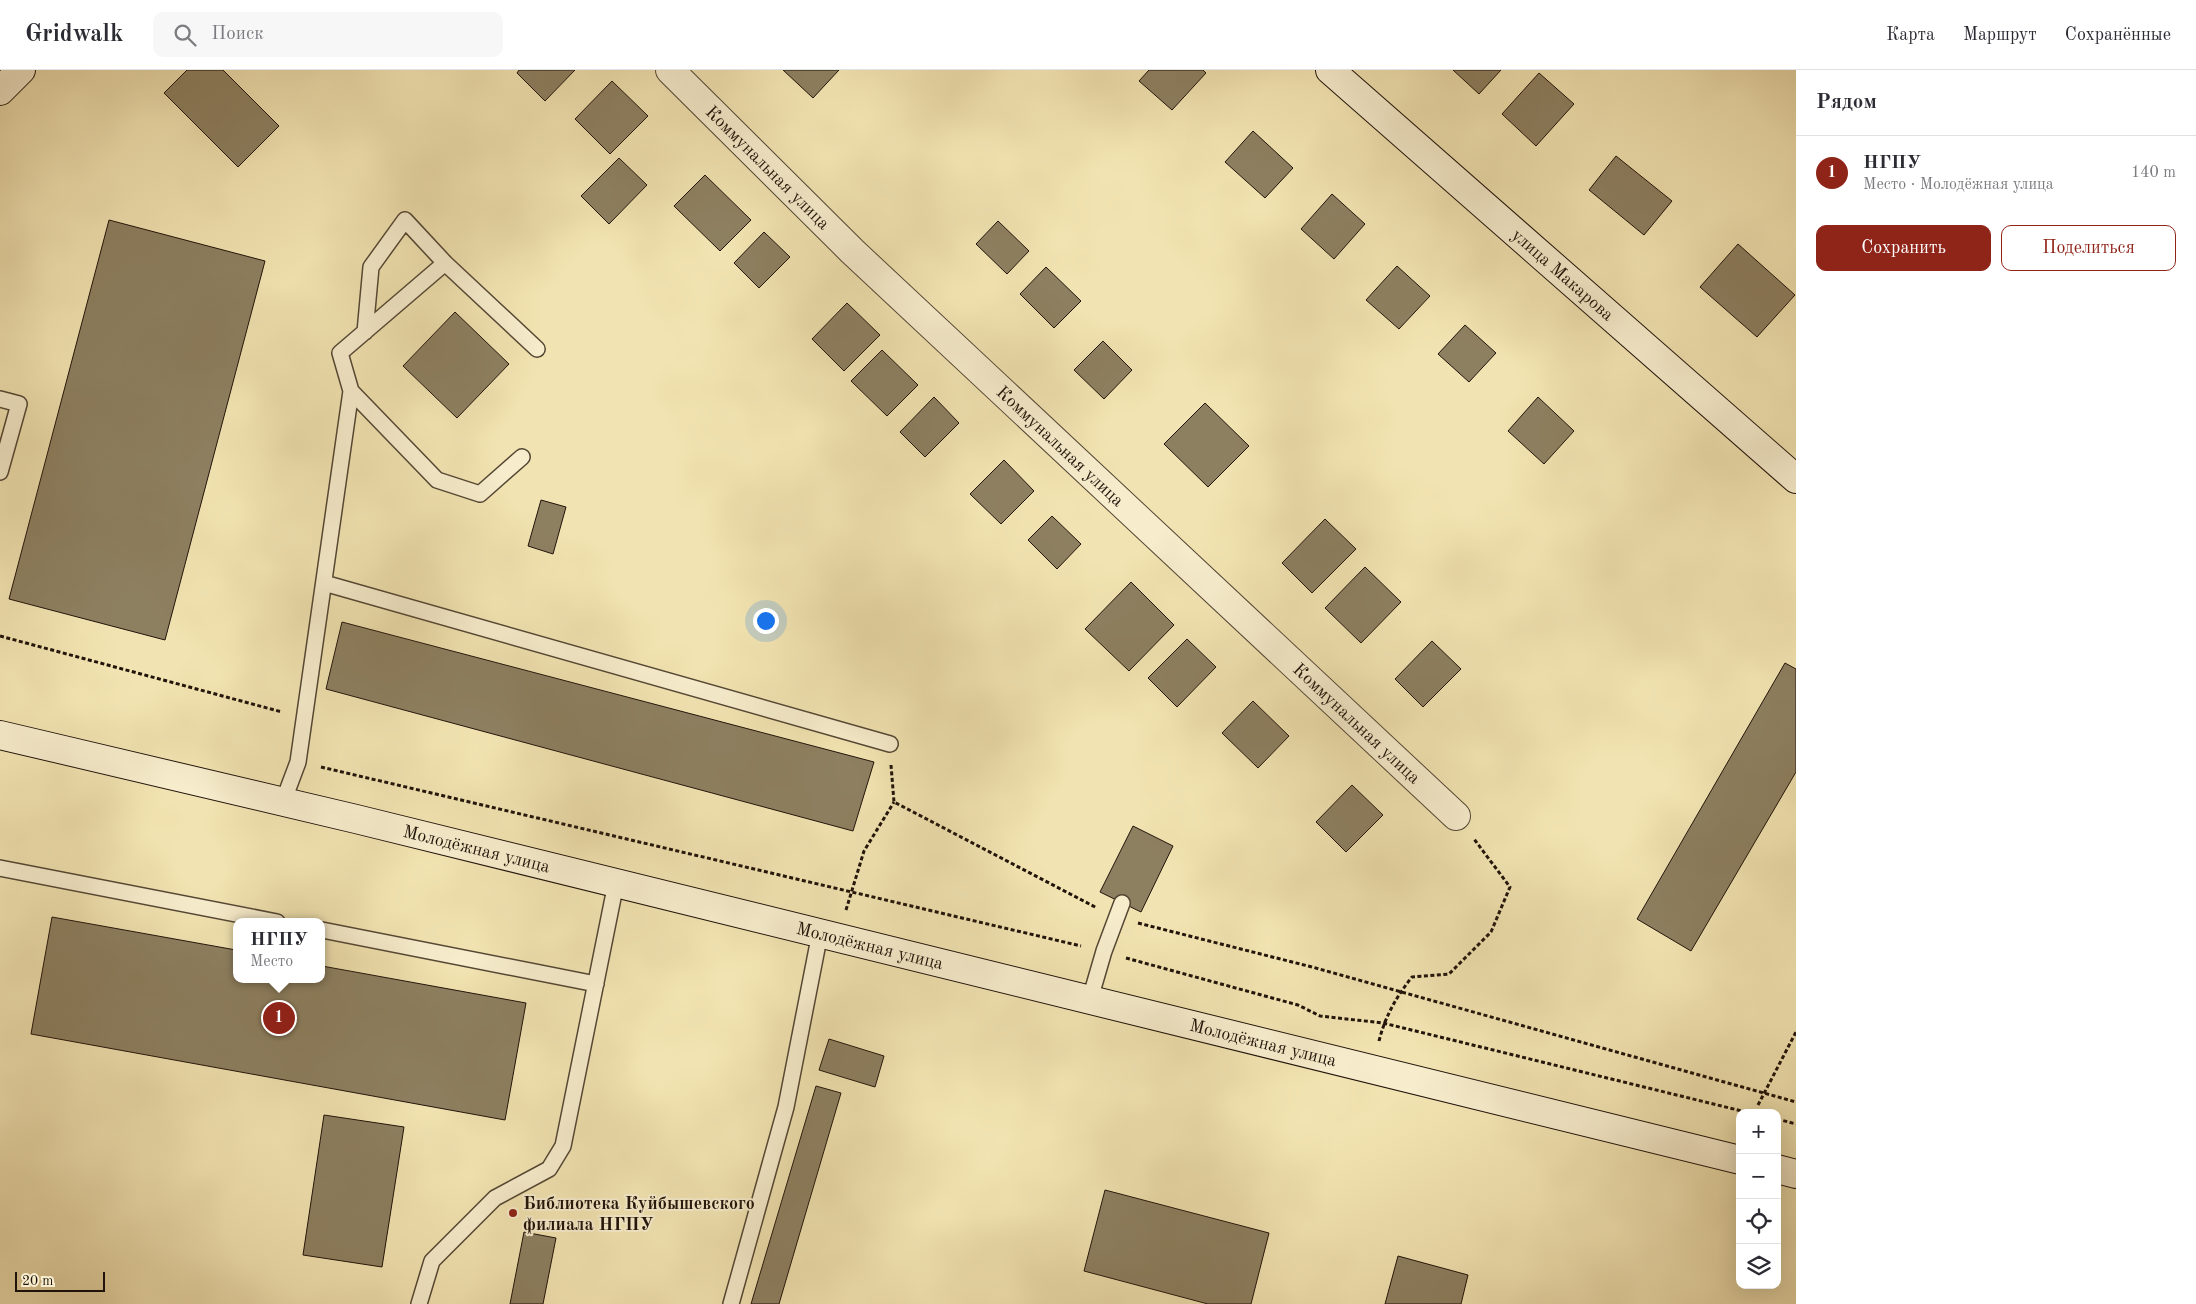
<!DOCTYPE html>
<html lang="ru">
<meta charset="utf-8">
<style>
body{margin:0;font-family:"Old Standard TT",serif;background:#f7f7f7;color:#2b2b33}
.controls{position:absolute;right:15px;bottom:15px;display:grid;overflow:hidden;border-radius:10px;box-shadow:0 5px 20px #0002}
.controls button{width:45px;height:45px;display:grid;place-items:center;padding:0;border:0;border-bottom:1px solid #e1e1e2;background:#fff;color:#2b2b33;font:25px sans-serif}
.scale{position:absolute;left:15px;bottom:12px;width:90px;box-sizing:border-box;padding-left:5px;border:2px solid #20130a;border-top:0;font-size:14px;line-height:18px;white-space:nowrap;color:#20130a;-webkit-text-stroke:4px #f7edcd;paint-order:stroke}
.you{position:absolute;left:765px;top:550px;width:18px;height:18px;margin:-12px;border:4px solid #fff;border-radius:50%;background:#1a73e8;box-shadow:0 0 0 8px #1a73e833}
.badge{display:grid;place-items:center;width:32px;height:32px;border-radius:50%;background:#8f2418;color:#fff;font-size:16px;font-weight:700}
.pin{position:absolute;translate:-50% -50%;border:2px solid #fff;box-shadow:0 1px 5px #0006}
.popup{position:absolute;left:233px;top:848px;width:92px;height:65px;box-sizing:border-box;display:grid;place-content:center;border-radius:10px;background:#fff;filter:drop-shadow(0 1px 4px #0005);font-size:16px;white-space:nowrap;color:#7c7c81}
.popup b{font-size:19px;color:#2b2b33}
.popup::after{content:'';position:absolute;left:50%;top:100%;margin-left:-10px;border:10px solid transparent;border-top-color:#fff}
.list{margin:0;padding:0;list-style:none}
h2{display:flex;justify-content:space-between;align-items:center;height:65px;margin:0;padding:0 20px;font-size:21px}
h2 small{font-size:16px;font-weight:400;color:#7c7c81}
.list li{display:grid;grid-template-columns:32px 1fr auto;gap:15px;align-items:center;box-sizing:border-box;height:75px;padding:0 20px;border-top:1px solid #e1e1e2}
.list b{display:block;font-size:19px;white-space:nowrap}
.list p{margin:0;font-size:16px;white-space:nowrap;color:#7c7c81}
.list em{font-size:16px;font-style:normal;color:#7c7c81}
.actions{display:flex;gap:10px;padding:15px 20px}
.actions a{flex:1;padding:11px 0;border:1px solid #8f2418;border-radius:10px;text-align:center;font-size:18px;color:#8f2418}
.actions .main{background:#8f2418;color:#fff}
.icon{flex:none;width:28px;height:28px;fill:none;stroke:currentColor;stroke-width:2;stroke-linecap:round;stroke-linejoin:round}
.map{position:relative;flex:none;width:1796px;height:1234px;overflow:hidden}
header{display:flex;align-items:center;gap:30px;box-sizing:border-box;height:70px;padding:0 25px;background:#fff;border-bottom:1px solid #e1e1e2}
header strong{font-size:24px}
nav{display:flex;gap:28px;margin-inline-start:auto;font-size:18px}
.search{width:350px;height:45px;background:#f7f7f7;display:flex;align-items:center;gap:12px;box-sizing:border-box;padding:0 18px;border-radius:10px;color:#7c7c81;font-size:19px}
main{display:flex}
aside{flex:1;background:#fff}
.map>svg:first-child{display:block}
.building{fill:#8d8061;stroke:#20130a}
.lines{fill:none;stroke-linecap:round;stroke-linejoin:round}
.lane-casing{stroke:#544734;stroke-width:18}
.street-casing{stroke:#544734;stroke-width:30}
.secondary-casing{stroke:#20130a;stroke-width:30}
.path{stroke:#20130a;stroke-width:3;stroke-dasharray:4 2.5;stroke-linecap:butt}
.lane{stroke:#f7edcd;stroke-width:15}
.street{stroke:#f7edcd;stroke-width:28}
.secondary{stroke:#f7edcd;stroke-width:28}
.poi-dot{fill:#8f2418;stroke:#f7edcd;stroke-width:2}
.labels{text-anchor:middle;stroke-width:4;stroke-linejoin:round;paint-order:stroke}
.street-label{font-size:18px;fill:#20130a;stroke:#f7edcd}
.poi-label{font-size:18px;font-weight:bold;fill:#20130a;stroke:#f7edcd;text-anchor:start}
</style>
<header>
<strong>Gridwalk</strong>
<div class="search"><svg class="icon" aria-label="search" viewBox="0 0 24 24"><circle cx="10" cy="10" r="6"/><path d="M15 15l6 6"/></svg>Поиск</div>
<nav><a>Карта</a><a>Маршрут</a><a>Сохранённые</a></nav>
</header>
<main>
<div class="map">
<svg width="1796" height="1234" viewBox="0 0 1796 1234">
<rect width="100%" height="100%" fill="#f2e4b2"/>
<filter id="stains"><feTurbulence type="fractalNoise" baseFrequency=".004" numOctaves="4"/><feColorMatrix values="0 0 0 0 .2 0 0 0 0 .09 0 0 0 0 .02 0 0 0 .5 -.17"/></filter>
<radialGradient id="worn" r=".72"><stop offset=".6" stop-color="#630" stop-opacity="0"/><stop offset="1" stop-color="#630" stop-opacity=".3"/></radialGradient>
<path class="building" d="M 187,0 L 223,0 L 279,56 L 238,97 L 164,23 Z
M 519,0 L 575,0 L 545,31 L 517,3 Z
M 783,0 L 839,0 L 813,28 Z
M 1149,0 L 1203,0 L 1206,3 L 1172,40 L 1139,11 Z
M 1453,0 L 1501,0 L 1479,24 Z
M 1539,3 L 1574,34 L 1536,76 L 1502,44 Z
M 612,11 L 648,46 L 610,84 L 575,49 Z
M 1253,61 L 1293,98 L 1265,128 L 1225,92 Z
M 1616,86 L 1672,131 L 1644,165 L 1589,120 Z
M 619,88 L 647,115 L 609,154 L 581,126 Z
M 705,105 L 751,150 L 720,181 L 674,136 Z
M 1332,124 L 1365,154 L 1334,189 L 1301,159 Z
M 109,150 L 265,191 L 165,570 L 9,529 Z
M 998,151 L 1029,181 L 1007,204 L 976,174 Z
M 764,162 L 790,187 L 759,218 L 734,193 Z
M 1738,174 L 1795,225 L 1757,267 L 1700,217 Z
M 1397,196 L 1430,226 L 1399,259 L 1366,230 Z
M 1046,197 L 1081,231 L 1054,258 L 1020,224 Z
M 847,233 L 880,265 L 844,301 L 812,269 Z
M 455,242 L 509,294 L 457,348 L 403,296 Z
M 1465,255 L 1496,283 L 1469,312 L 1438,284 Z
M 1103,271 L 1132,300 L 1104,329 L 1074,300 Z
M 882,280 L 918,315 L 887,346 L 851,311 Z
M 934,327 L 959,353 L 925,387 L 900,362 Z
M 1538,327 L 1574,361 L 1544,394 L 1508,361 Z
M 1205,333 L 1249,376 L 1208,417 L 1164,374 Z
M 1004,390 L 1034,421 L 1001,454 L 970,424 Z
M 541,430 L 566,437 L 553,484 L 528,476 Z
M 1052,446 L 1081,474 L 1057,499 L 1028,470 Z
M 1325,449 L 1356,479 L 1312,523 L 1282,493 Z
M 1365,497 L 1401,532 L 1361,573 L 1325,538 Z
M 1131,512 L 1174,555 L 1129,601 L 1085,559 Z
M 342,552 L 874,692 L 853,761 L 326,619 Z
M 1187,569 L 1216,597 L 1177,637 L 1148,608 Z
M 1432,571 L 1461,599 L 1423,637 L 1395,609 Z
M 1785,593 L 1796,599 L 1796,702 L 1691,881 L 1637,849 Z
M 1253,631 L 1289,666 L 1258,698 L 1222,663 Z
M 1352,715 L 1383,745 L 1346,782 L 1316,752 Z
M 1133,756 L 1173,776 L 1141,842 L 1100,822 Z
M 52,847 L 236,880 L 236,909 L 322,909 L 322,896 L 526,933 L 505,1050 L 31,964 Z
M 829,969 L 884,986 L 875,1017 L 819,1000 Z
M 816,1016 L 841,1023 L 779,1234 L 751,1234 Z
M 324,1045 L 404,1057 L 382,1197 L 303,1185 Z
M 1105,1120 L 1269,1163 L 1251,1234 L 1208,1234 L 1084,1201 Z
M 524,1162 L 556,1168 L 543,1234 L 510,1234 Z
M 1398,1186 L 1468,1205 L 1461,1234 L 1385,1234 Z"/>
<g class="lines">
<defs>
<path id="lane" d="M 445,193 L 340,283 L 351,321 L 437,410 L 480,424 L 522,387
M 365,262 L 371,197 L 405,150 L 445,193 L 537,279
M 0,329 L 19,334 L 0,402
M 324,513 L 890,674
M 283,732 L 298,692 L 351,321
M 0,798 L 277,852
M 322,860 L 596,914
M 1090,929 L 1104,881 L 1122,833
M 419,1234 L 432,1191 L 495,1128 L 549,1099 L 563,1076 L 616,813
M 731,1234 L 786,1037 L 820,863"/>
<g id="street">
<path id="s1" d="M 670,0 L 852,181 L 1456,746"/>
</g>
<g id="secondary">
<path id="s2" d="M 1330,0 L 1796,409"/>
<path d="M 0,21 L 21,0"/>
<path id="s3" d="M 0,665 L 356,749 L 1740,1090"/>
<path d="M 1777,1099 L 1796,1104"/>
</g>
</defs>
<use href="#lane" class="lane-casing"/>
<use href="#street" class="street-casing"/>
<use href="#secondary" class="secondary-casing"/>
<path class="path" d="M 0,566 L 282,642
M 891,695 L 894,732 L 1097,838
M 321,697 L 1081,876
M 846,840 L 864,781 L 894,732
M 1138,853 L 1312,897 L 1796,1032
M 1126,888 L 1298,935 L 1320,946 L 1383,953 L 1750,1043
M 1379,971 C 1385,947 1396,927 1412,907 L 1449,904 L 1491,862 L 1510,817 L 1474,769
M 1758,1035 L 1796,962
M 1777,1049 L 1796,1054"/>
<use href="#lane" class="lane"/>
<use href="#street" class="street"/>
<use href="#secondary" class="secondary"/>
</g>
<circle class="poi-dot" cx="513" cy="1143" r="5"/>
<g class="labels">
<g class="street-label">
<text dy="6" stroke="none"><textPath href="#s1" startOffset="138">Коммунальная улица</textPath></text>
<text dy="6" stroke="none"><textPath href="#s2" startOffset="310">улица Макарова</textPath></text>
<text dy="6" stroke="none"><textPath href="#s1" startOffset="542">Коммунальная улица</textPath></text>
<text dy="6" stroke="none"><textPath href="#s1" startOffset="948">Коммунальная улица</textPath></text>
<text dy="6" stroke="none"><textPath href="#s3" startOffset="490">Молодёжная улица</textPath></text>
<text dy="6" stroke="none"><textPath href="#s3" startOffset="895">Молодёжная улица</textPath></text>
<text dy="6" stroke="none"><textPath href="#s3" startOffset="1300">Молодёжная улица</textPath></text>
</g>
<g class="poi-label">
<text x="523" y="1139">Библиотека Куйбышевского<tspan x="523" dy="21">филиала НГПУ</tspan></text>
</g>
</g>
<rect width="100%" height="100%" filter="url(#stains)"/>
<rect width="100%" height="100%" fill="url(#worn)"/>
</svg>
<div class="controls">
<button>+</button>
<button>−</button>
<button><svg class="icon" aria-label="locate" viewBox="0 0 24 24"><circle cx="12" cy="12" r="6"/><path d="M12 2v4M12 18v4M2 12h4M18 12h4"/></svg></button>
<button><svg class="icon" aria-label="layers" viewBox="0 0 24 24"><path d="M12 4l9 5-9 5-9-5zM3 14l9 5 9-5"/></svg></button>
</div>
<div class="scale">20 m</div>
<div class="you"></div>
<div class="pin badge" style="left:279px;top:948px">1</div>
<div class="popup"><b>НГПУ</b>Место</div>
</div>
<aside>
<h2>Рядом<small></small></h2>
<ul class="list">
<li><span class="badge">1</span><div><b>НГПУ</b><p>Место · Молодёжная улица</p></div><em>140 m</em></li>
</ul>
<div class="actions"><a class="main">Сохранить</a><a>Поделиться</a></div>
</aside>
</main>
